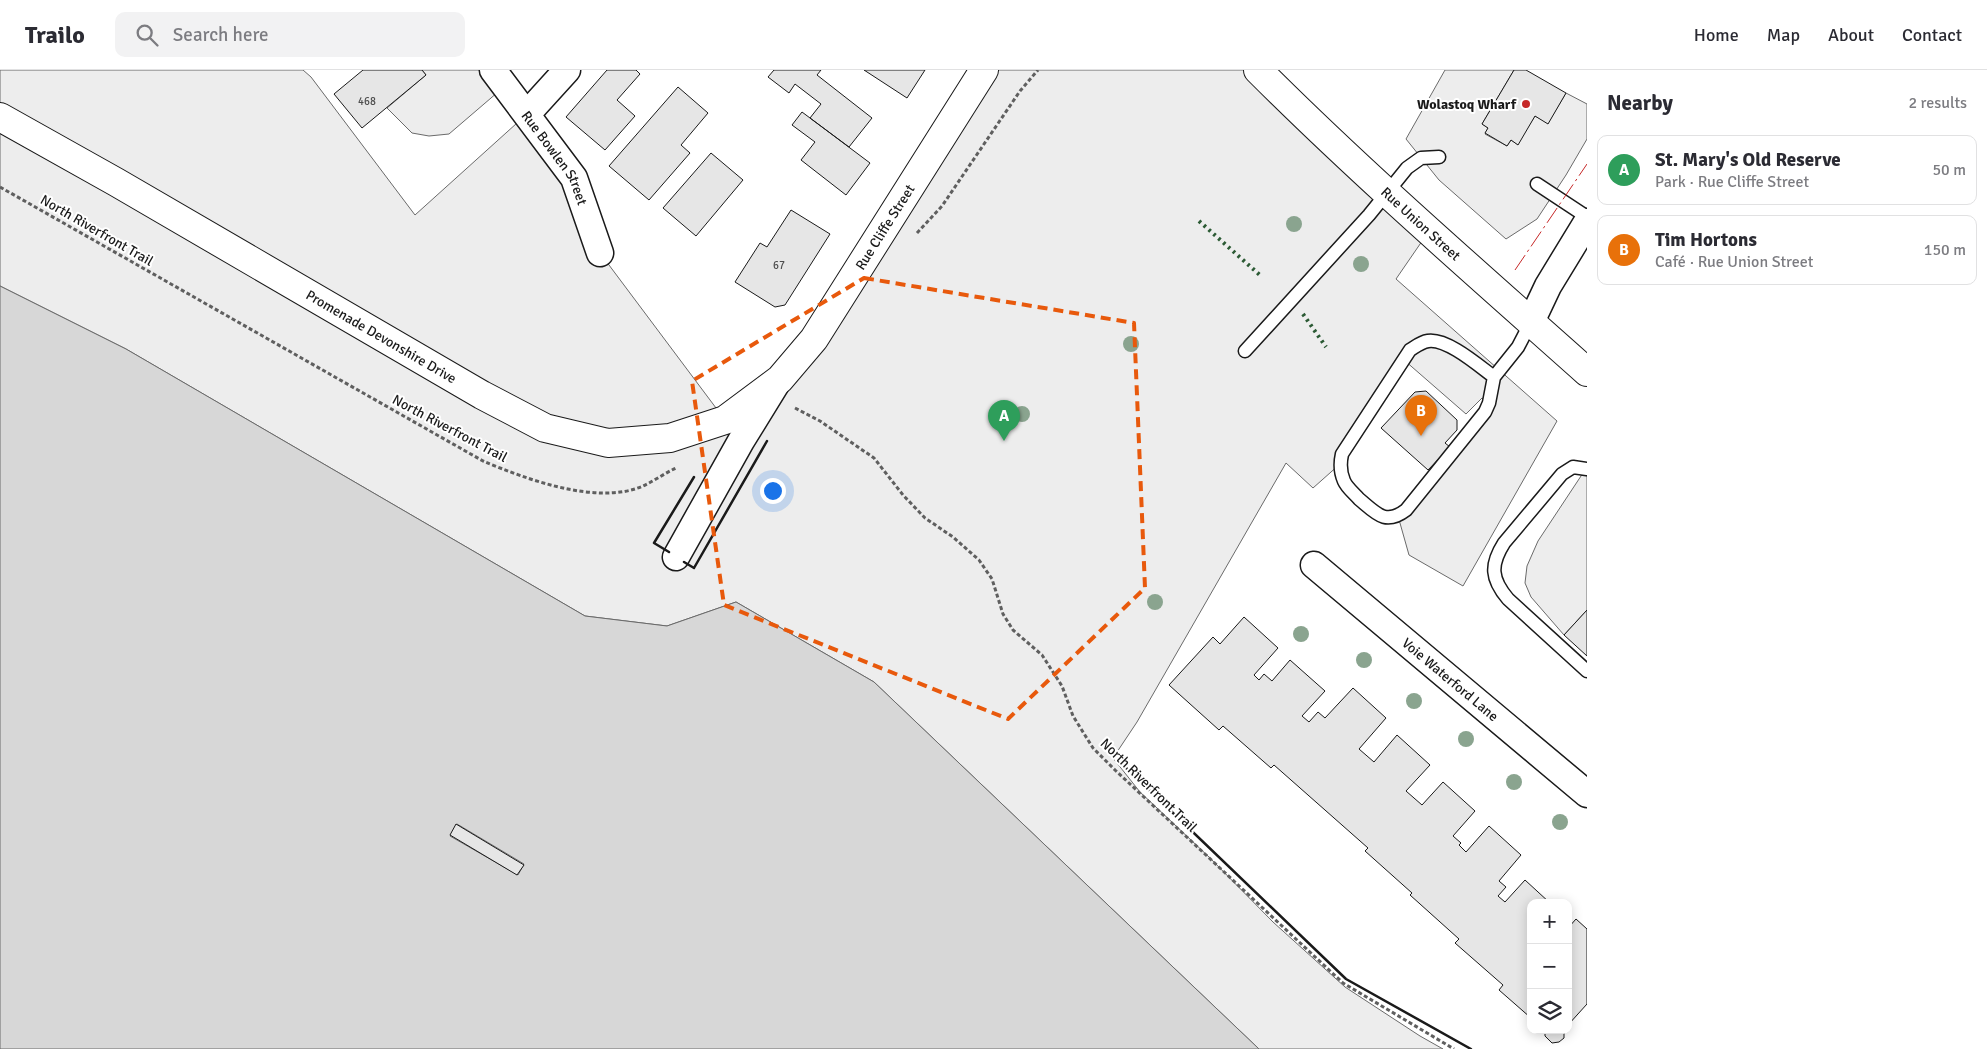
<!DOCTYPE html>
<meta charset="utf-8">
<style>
body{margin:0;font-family:Signika,sans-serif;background:#f2f2f3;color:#2b2b33}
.controls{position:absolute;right:15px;bottom:15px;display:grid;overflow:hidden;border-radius:10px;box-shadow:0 2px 12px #0003}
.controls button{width:45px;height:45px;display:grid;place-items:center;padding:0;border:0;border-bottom:1px solid #e1e1e2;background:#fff;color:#2b2b33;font:25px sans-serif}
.you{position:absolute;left:772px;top:420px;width:18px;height:18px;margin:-12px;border:4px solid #fff;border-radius:50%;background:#1a73e8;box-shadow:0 0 0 8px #1a73e833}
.badge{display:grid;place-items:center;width:32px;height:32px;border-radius:50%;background:#c62828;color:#fff;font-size:16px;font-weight:700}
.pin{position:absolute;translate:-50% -41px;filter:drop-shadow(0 1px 2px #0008)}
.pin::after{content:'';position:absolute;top:26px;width:18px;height:15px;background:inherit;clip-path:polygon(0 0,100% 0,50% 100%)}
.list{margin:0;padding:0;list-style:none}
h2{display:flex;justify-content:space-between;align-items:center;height:65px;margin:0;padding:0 20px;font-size:21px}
h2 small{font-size:16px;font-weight:400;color:#7c7c81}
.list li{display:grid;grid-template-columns:32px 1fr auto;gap:15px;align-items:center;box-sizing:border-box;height:70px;margin:0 10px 10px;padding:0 10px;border:1px solid #e1e1e2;border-radius:10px}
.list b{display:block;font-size:19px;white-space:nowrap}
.list p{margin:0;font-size:16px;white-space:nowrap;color:#7c7c81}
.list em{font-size:16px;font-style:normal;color:#7c7c81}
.icon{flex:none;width:28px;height:28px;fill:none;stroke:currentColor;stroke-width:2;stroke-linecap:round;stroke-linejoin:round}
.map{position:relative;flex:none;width:1587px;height:979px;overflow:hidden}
header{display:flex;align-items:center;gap:30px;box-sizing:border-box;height:70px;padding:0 25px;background:#fff;border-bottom:1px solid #e1e1e2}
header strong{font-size:24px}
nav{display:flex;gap:28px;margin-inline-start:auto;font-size:18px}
.search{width:350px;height:45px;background:#f2f2f3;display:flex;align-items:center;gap:12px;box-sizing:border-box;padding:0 18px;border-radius:10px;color:#7c7c81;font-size:19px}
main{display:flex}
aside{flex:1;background:#fff}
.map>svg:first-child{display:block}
.built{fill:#ededed;stroke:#6a6a6a}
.water{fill:#d7d7d7;stroke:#6a6a6a;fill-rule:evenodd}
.building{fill:#e6e6e6;stroke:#1a1a1a}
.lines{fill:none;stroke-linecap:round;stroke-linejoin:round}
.lane-casing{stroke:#1a1a1a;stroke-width:15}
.street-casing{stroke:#1a1a1a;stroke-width:29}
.primary-casing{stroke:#1a1a1a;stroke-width:30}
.path{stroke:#5f5f5f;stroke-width:3;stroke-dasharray:4 2.5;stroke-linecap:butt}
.lane{stroke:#fff;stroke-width:12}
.street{stroke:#fff;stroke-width:26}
.primary{stroke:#fff;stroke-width:28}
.hedge{stroke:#2b5a34;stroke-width:4;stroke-dasharray:2.5 4;stroke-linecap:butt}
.fence{stroke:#1a1a1a;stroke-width:1;stroke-dasharray:6 2.5;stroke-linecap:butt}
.wall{stroke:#1a1a1a;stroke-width:2.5}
.power{stroke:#c62828;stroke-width:1;stroke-dasharray:18 4 2.5 4;stroke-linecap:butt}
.tree{fill:#8aa48f}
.marked{fill:none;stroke:#e8590c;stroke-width:4;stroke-dasharray:10 6;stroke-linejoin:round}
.poi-dot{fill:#c62828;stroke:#fff;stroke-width:2}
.labels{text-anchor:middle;stroke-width:4;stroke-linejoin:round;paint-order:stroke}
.number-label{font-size:11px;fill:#4d4d4d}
.poi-label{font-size:14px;font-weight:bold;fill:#1a1a1a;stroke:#fff;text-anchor:end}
.street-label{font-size:14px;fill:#1a1a1a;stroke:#fff}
</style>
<header>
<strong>Trailo</strong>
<div class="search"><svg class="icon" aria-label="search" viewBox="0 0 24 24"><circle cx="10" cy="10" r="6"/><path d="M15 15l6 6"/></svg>Search here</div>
<nav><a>Home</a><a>Map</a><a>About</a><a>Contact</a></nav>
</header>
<main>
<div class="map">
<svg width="1587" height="979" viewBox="0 0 1587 979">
<rect width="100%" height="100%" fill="#fff"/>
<path class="built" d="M 0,0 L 303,0 L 311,7 L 415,145 L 527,44 L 600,183 L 725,350 L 780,309 L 991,0 L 1258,0 L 1429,161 L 1396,209 L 1557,351 L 1463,516 L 1409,485 L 1398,446 L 1489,333 L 1482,328 L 1466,344 L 1404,290 L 1340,394 L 1313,418 L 1286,393 L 1137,652 L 1113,688 L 1140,722 L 1209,787 L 1273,852 L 1345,917 L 1420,966 L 1443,979 L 1259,979 L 874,612 L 736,532 L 667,556 L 585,546 L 126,279 L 0,216 Z
M 422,0 L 493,0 L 505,16 L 449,64 L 429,66 L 412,63 L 387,38 L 426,5 Z
M 1445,0 L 1514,0 L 1482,54 L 1488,58 L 1485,64 L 1507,76 L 1511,70 L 1517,74 L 1535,46 L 1548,53 L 1566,23 L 1587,34 L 1587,69 L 1566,105 L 1537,149 L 1506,169 L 1439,110 L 1406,69 Z
M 1583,403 L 1587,406 L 1587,540 L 1564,565 L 1531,527 L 1525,513 L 1527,496 L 1538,471 Z"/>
<path class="water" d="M 0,216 L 126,279 L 585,546 L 667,556 L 736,532 L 874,612 L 1259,979 L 0,979 ZM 457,754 L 524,794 L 518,805 L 450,766 Z"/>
<path class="building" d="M 363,0 L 422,0 L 426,5 L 362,58 L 334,24 Z
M 607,0 L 636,0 L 640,4 L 617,30 L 635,46 L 605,80 L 566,47 Z
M 774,0 L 821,0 L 817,5 L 872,48 L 849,77 L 810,48 L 821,34 L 795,14 L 789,23 L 768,7 Z
M 864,0 L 925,0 L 907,28 Z
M 1514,0 L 1526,0 L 1566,23 L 1548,54 L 1535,46 L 1518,75 L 1511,70 L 1507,76 L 1485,63 L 1488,58 L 1482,54 Z
M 678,17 L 708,43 L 681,75 L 690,83 L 649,130 L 609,96 Z
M 802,42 L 870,93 L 846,125 L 801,90 L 815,72 L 792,55 Z
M 711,83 L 743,110 L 696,166 L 663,138 Z
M 791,140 L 830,164 L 785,235 L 775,237 L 735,212 L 760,173 L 767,177 Z
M 1426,321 L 1457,350 L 1457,360 L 1445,373 L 1450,377 L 1428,400 L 1381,358 L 1415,322 Z
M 1587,540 L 1587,586 L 1564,565 Z
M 1244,547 L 1278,578 L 1254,605 L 1259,610 L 1264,604 L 1272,611 L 1290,590 L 1325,621 L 1302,646 L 1309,652 L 1318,642 L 1325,648 L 1353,618 L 1386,648 L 1359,679 L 1374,692 L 1397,665 L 1430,695 L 1406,721 L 1422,735 L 1443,712 L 1475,741 L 1453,766 L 1461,773 L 1459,775 L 1466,782 L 1489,756 L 1521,785 L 1499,811 L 1506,817 L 1498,826 L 1505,832 L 1525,810 L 1550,833 L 1531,833 L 1531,948 L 1499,920 L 1503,915 L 1455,873 L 1459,869 L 1410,825 L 1412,823 L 1365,781 L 1368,778 L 1274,695 L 1271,698 L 1223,656 L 1219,660 L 1169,615 L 1213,567 L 1220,574 Z
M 456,754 L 524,795 L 517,805 L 450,765 Z
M 1576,849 L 1587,859 L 1587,934 L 1568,955 L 1568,858 Z
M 1564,960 L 1564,968 L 1559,972 L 1552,973 L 1545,966 L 1545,960 Z"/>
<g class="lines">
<defs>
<path id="lane" d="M 1537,114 L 1587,147
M 1245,281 L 1369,145 L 1407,98 L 1421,88 L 1439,87
M 1494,307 C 1479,296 1447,268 1428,271 C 1421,272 1415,277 1410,280 L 1342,384 C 1340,393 1340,402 1344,411 C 1347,418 1354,423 1359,429 C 1376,443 1385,456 1406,440 L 1485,342 L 1489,333 L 1494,307 L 1518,277 L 1531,252
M 1587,399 L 1573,397 L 1562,404 L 1504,473 C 1490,495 1491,509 1508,529 L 1587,601"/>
<g id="street">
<path id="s1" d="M 493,0 L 574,108 L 600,183"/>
<path d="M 527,44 L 567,0"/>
<path d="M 1531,252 L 1548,216 L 1587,152"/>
<path d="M 676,487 L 741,371 L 778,311"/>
<path id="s2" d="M 1314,495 L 1587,724"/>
</g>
<g id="primary">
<path id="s3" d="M 1258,0 C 1363,105 1476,203 1587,302"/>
<path id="s4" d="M 0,47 L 116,112 L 482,325 L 545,358 L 608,373 L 670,368 L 725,350 L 780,309 L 814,269 L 984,0"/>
</g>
</defs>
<use href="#lane" class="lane-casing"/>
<use href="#street" class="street-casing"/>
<use href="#primary" class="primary-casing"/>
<path class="path" d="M 0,117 L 483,391 C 526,409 597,436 643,416 C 654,411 665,403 676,398
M 917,163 L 942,136 L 1020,21 L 1038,0
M 795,338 L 820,351 L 874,388 L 903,425 L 925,448 L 953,467 L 979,490 L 992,509 L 1003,544 L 1013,560 L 1042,585 L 1062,616 L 1073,646 L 1093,678 L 1115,700 L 1343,913 L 1454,979"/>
<use href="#lane" class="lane"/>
<use href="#street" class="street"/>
<use href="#primary" class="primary"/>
<path class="hedge" d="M 1199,151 L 1261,206
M 1303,244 L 1326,277"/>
<path class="fence" d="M 669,482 L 654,473 L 694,407
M 684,492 L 694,498 L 767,371"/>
<path class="wall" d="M 669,482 L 654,473 L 694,407
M 684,492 L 694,498 L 767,371
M 1123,695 L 1346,909 L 1471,979"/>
<path class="power" d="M 1515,200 L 1587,94"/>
</g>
<g class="tree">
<circle cx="1294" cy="154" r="8"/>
<circle cx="1361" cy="194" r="8"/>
<circle cx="1131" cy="274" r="8"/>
<circle cx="1022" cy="344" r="8"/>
<circle cx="1155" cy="532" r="8"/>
<circle cx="1301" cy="564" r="8"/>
<circle cx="1364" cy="590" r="8"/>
<circle cx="1414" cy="631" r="8"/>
<circle cx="1466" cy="669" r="8"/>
<circle cx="1514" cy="712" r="8"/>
<circle cx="1560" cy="752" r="8"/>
</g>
<path class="marked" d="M 864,208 L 1134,253 L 1145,518 L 1008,649 L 724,535 L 692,311 Z"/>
<circle class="poi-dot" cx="1526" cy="34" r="5"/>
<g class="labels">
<g class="number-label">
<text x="367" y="35">468</text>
<text x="779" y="199">67</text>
</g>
<g class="poi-label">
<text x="1516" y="39">Wolastoq Wharf</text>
</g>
<g class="street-label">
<text dy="5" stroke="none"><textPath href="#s1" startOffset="108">Rue Bowlen Street</textPath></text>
<text dy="5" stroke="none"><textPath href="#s3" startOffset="224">Rue Union Street</textPath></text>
<text dy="5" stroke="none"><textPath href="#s4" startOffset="1066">Rue Cliffe Street</textPath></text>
<text transform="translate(97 160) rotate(30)" y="5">North Riverfront Trail</text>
<text dy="5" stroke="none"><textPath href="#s4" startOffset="440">Promenade Devonshire Drive</textPath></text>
<text transform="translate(450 358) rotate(28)" y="5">North Riverfront Trail</text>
<text dy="5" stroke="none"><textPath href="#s2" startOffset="178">Voie Waterford Lane</textPath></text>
<text transform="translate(1149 715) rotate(44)" y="5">North Riverfront Trail</text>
</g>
</g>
</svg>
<div class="controls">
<button>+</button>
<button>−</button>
<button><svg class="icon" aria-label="layers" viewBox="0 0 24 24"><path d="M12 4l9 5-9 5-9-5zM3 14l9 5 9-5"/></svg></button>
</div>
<div class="you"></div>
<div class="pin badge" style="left:1004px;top:371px;background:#2e9e5b">A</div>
<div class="pin badge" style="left:1421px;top:366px;background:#e8710a">B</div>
</div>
<aside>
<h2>Nearby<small>2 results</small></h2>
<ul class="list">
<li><span class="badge" style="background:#2e9e5b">A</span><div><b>St. Mary's Old Reserve</b><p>Park · Rue Cliffe Street</p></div><em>50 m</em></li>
<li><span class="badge" style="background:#e8710a">B</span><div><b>Tim Hortons</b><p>Café · Rue Union Street</p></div><em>150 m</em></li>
</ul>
</aside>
</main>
